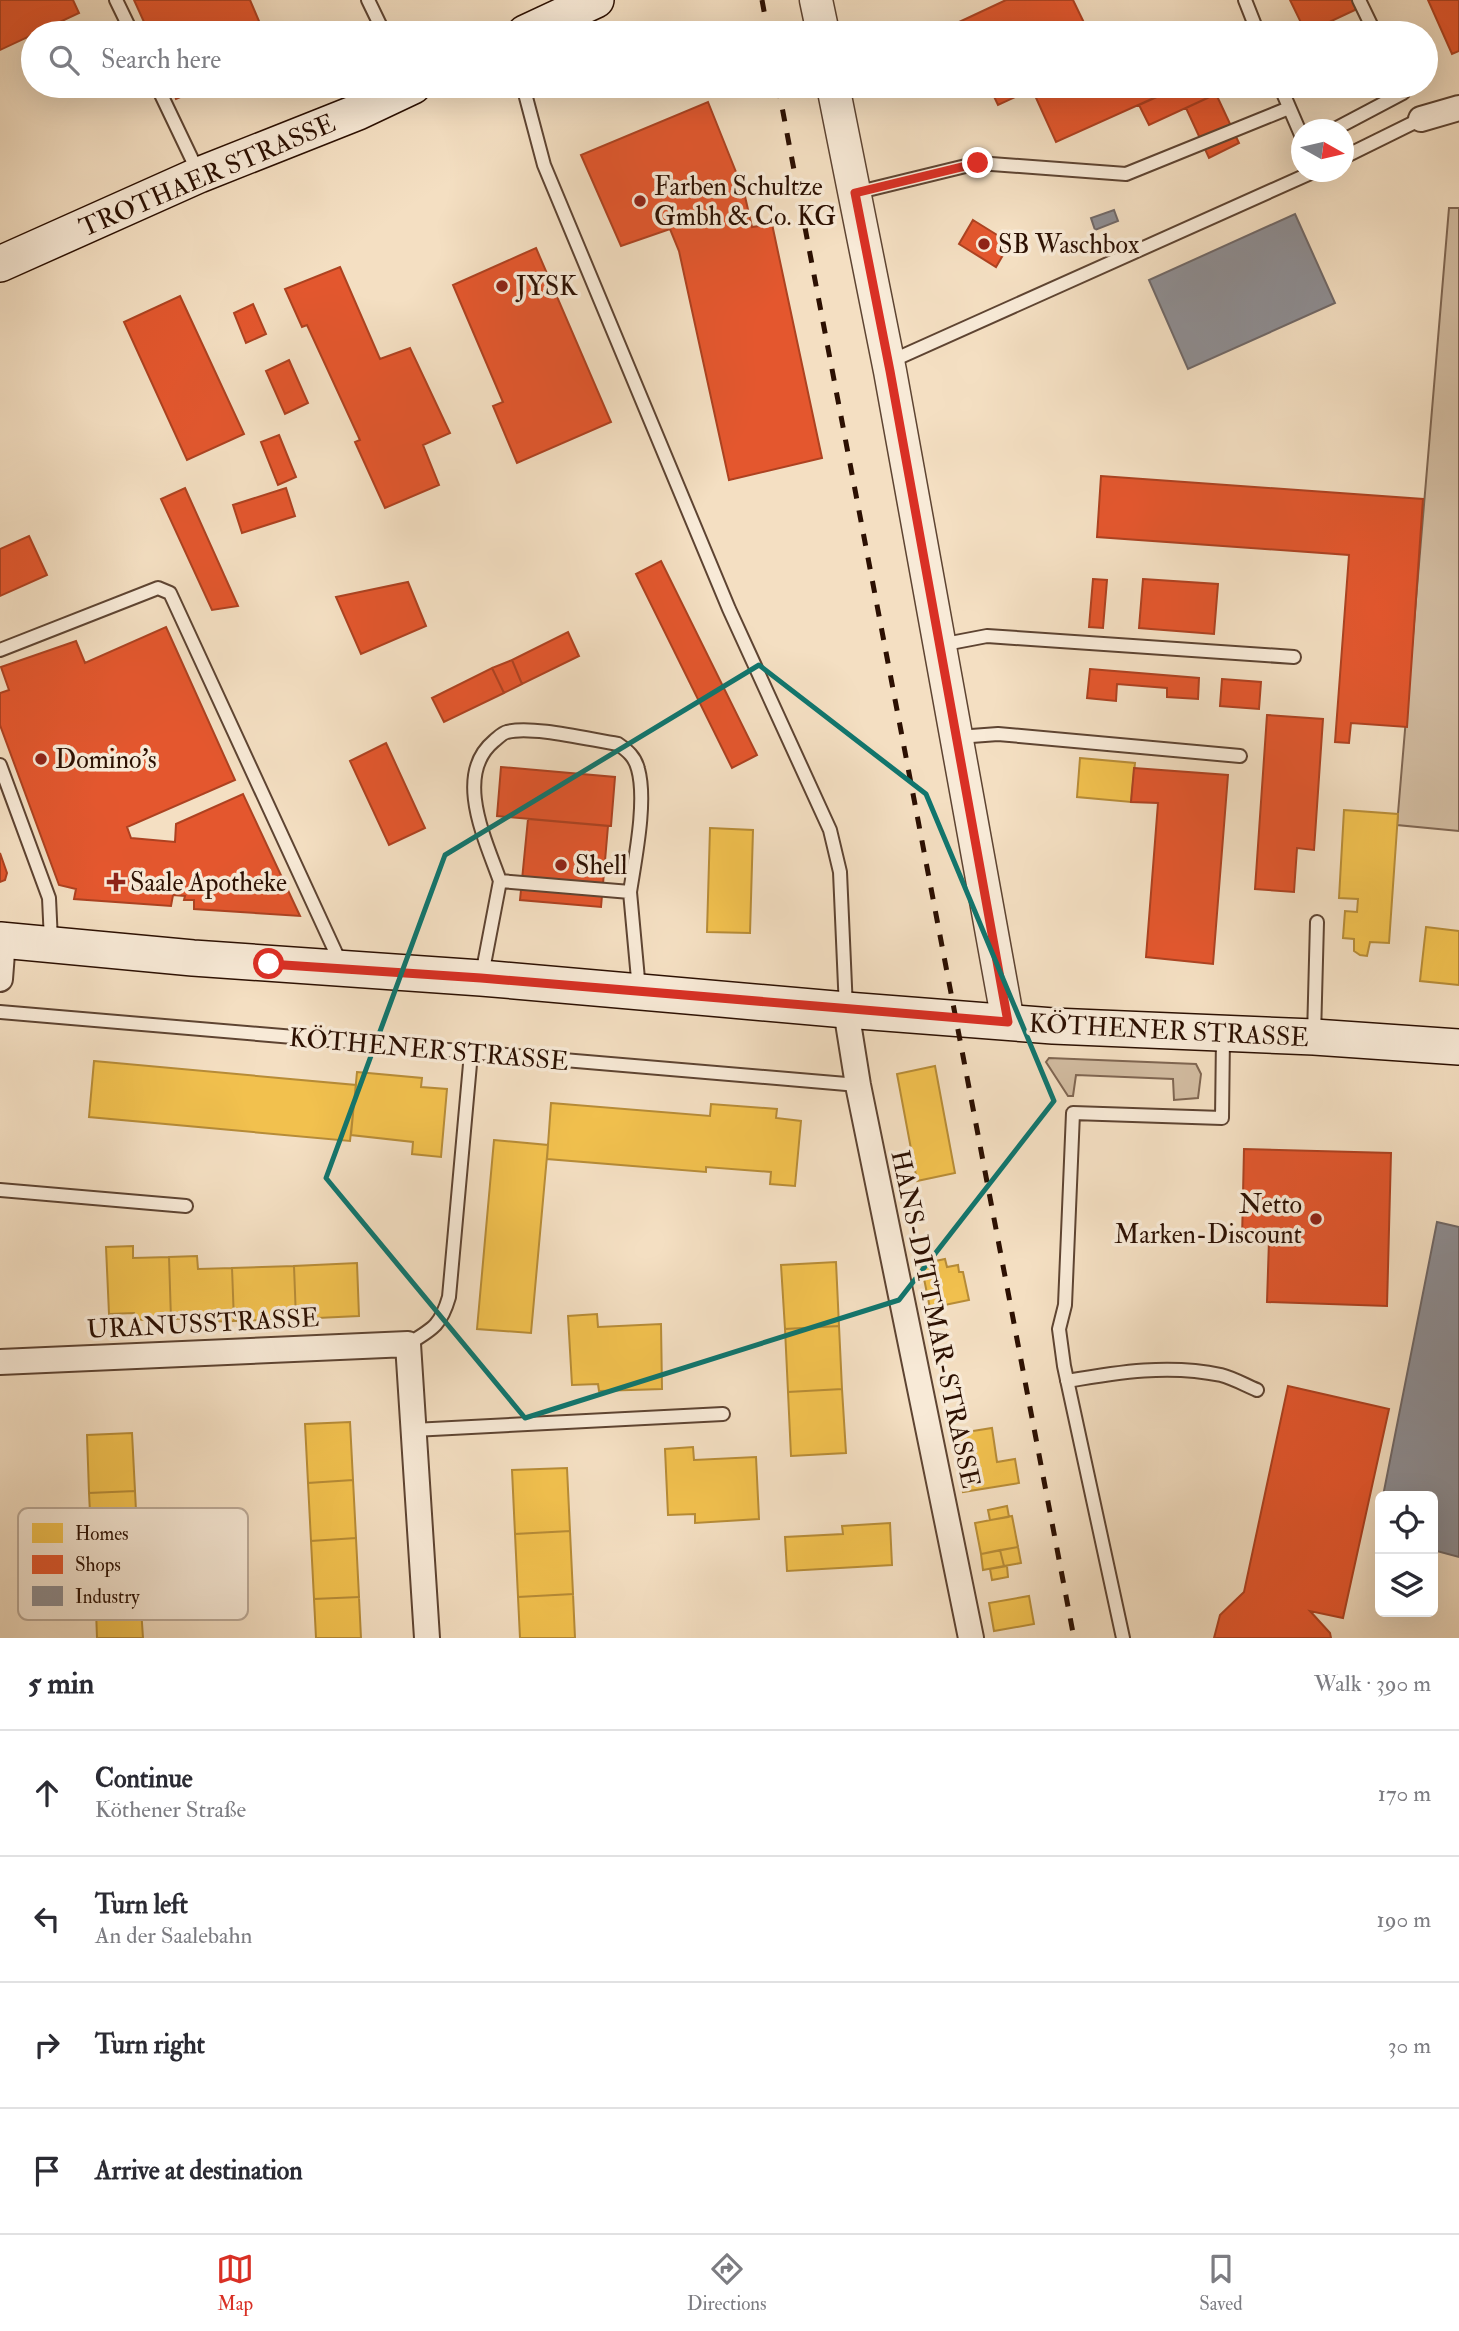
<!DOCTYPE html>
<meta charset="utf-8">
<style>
body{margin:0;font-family:"IM FELL Double Pica",serif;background:#f2f2f3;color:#2b2b33}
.controls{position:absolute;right:21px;bottom:21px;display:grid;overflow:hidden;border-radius:10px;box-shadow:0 7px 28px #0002}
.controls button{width:63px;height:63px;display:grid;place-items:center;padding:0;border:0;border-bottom:2px solid #e1e1e2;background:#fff;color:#2b2b33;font:35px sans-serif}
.compass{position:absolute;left:1291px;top:119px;width:63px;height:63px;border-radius:50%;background:#fff;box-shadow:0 7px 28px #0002;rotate:98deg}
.stop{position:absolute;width:21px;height:21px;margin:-16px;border:5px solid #d93025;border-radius:50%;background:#fff}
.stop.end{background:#d93025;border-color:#fff;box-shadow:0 2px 7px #0008}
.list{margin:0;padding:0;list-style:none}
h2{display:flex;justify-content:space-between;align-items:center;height:91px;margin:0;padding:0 28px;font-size:30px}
h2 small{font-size:23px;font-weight:400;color:#7c7c81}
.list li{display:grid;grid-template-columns:46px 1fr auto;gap:21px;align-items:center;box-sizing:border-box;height:126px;padding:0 28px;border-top:2px solid #e1e1e2}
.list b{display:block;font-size:26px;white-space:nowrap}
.list p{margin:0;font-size:23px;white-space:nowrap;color:#7c7c81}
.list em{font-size:23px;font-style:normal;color:#7c7c81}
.icon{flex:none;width:38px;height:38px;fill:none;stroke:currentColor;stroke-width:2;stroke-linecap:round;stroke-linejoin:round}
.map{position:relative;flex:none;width:1459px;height:1638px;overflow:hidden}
.search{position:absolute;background:#fff;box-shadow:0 7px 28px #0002;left:21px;right:21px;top:21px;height:77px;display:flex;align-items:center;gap:18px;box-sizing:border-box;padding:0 24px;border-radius:38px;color:#7c7c81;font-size:26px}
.sheet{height:595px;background:#fff}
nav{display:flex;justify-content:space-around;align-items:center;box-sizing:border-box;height:98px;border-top:2px solid #e1e1e2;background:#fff;font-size:19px;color:#7c7c81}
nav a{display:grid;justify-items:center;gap:4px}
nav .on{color:#d93025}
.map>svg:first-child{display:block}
.green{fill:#d2bca1;stroke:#7f6652;stroke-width:2}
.homes{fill:#f2c14e;stroke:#b78c37;stroke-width:2}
.shops{fill:#e4572e;stroke:#ad4221;stroke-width:2}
.industry{fill:#8d8d92;stroke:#706867;stroke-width:2}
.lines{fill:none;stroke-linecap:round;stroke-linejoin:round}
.service-casing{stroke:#5e4432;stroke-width:16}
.minor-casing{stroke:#5e4432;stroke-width:28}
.tertiary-casing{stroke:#5e4432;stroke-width:35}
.secondary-casing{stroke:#2c1002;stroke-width:38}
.service{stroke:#f8ead7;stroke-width:12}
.minor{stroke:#f8ead7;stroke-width:24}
.tertiary{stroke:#f8ead7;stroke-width:32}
.secondary{stroke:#f8ead7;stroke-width:35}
.rail{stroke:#2c1002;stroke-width:5;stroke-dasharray:12 12;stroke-linecap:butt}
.route{stroke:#d93025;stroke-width:9}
.marked{fill:none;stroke:#0f766e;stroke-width:5;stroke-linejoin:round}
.poi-dot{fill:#8f2418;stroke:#f8ead7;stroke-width:2.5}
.labels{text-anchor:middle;stroke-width:7;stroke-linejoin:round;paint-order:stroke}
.street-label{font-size:26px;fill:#2c1002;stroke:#f8ead7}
.poi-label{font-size:26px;fill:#2c1002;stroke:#f8ead7;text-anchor:start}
.key{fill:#f8ead7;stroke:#bba997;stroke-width:2}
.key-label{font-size:19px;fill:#2c1002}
</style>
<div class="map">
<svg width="1459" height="1638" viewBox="0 0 1459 1638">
<rect width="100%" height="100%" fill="#f4dfc2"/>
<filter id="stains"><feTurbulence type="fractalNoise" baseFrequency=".00286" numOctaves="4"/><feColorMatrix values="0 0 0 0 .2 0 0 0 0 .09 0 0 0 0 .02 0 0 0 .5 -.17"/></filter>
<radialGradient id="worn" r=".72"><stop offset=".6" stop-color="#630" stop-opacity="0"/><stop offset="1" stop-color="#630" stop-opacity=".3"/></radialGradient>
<path class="green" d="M 1449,208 L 1459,208 L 1459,831 L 1397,825 Z
M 1049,1058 L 1196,1064 L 1201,1074 L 1198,1098 L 1174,1100 L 1173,1079 L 1076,1075 L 1073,1096 L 1068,1096 L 1046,1062 Z"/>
<path class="homes" d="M 1080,758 L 1135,763 L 1131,802 L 1077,797 Z
M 1344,810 L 1398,814 L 1389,943 L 1370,942 L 1367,956 L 1360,955 L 1354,951 L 1354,939 L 1343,938 L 1345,911 L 1357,912 L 1358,899 L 1339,898 Z
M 710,828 L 753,830 L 750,933 L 707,932 Z
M 1426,927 L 1459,931 L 1459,985 L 1420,981 Z
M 94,1061 L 356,1085 L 350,1141 L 89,1117 Z
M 935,1066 L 955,1173 L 917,1181 L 897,1074 Z
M 357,1072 L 422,1078 L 421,1087 L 447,1089 L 441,1157 L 412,1154 L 413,1142 L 351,1135 Z
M 551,1103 L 710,1116 L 711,1104 L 777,1109 L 776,1118 L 801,1121 L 795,1186 L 770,1184 L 771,1172 L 706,1167 L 706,1172 L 547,1159 Z
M 494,1140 L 548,1145 L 531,1333 L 477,1329 Z
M 133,1246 L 133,1258 L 169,1257 L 171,1319 L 135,1320 L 134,1313 L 109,1314 L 106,1247 Z
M 197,1256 L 198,1269 L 232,1268 L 234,1321 L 199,1322 L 200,1318 L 171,1319 L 169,1257 Z
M 945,1259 L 947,1267 L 958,1265 L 959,1272 L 963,1272 L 969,1300 L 930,1308 L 921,1264 Z
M 836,1262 L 839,1326 L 785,1329 L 781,1265 Z
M 357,1263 L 359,1316 L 296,1319 L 294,1266 Z
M 294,1266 L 296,1319 L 234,1321 L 232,1268 Z
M 597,1314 L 598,1327 L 661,1324 L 662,1389 L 599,1391 L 598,1384 L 572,1385 L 568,1316 Z
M 839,1326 L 842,1389 L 788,1392 L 785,1329 Z
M 842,1389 L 846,1453 L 791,1456 L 788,1392 Z
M 350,1422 L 353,1480 L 308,1483 L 305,1424 Z
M 992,1428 L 997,1462 L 1015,1459 L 1019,1483 L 963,1492 L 954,1434 Z
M 132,1433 L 135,1491 L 89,1493 L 87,1435 Z
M 693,1447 L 694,1460 L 756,1457 L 759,1519 L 695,1523 L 695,1514 L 668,1515 L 665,1449 Z
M 567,1468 L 570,1531 L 515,1534 L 512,1470 Z
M 353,1480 L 356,1538 L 311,1541 L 308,1483 Z
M 135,1491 L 138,1550 L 92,1552 L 89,1493 Z
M 1007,1506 L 1009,1517 L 990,1520 L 988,1510 Z
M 1012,1516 L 1018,1547 L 981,1554 L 975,1523 Z
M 890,1523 L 892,1565 L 787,1571 L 785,1537 L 843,1534 L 842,1526 Z
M 570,1531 L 573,1594 L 518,1597 L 515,1534 Z
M 356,1538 L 359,1597 L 314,1599 L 311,1541 Z
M 1018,1547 L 1021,1563 L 1004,1566 L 1000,1550 Z
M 1000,1550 L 1004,1566 L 983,1570 L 981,1554 Z
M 1007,1566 L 1008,1577 L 992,1580 L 990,1569 Z
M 573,1594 L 575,1638 L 520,1638 L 518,1597 Z
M 1029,1596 L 1034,1624 L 994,1631 L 989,1603 Z
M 359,1597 L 361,1638 L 316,1638 L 314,1599 Z
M 141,1608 L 143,1638 L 97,1638 L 96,1610 Z"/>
<path class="shops" d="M 0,0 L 73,0 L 79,13 L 0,50 Z
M 134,0 L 250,0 L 264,33 L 149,33 Z
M 1006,0 L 1073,0 L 1089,33 L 965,33 L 959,22 Z
M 1290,0 L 1352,0 L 1357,9 L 1306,33 Z
M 1428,0 L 1459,0 L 1459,51 L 1452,54 Z
M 171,86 L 206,86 L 176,99 Z
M 989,86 L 1039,86 L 998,105 Z
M 1039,86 L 1162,86 L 1165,93 L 1056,142 L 1032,89 Z
M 1181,86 L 1212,86 L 1216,94 L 1149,125 L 1139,105 Z
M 1216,94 L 1239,143 L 1209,158 L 1186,108 Z
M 708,102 L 744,192 L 752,227 L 772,224 L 822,458 L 729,480 L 679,251 L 670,229 L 621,246 L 581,155 Z
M 973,220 L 1010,243 L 996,267 L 959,244 Z
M 536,248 L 611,422 L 517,463 L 493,406 L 503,402 L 453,285 Z
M 340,267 L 380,359 L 410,348 L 450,433 L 423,445 L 439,485 L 385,508 L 355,442 L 360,440 L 307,325 L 302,327 L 285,289 Z
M 180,296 L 244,434 L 187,460 L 124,322 Z
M 253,304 L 266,334 L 246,343 L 234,313 Z
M 289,360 L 308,403 L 285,414 L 266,371 Z
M 279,435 L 296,477 L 278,485 L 261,442 Z
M 1101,476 L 1423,499 L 1407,727 L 1351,723 L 1349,743 L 1335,742 L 1349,555 L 1097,537 Z
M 185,488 L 238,606 L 212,610 L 161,499 Z
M 286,488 L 295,516 L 242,533 L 233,505 Z
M 29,536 L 47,575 L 0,596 L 0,549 Z
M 661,561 L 757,755 L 732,768 L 636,574 Z
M 1093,579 L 1107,580 L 1103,628 L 1089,627 Z
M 1143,579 L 1218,584 L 1214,634 L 1139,628 Z
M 408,582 L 426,626 L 361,654 L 336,597 Z
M 166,627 L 235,780 L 127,827 L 131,838 L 175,842 L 176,824 L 243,794 L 300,916 L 194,909 L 194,900 L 184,900 L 185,896 L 173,895 L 171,906 L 74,899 L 76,889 L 59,885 L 0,725 L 0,693 L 9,690 L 1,667 L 76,641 L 85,663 Z
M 568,632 L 579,656 L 522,684 L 512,660 Z
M 512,660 L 522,684 L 504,693 L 492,668 Z
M 492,668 L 504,693 L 444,722 L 432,698 Z
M 1090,669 L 1199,678 L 1198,699 L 1167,697 L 1167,688 L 1117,684 L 1116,701 L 1087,698 Z
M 1222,679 L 1261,682 L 1259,709 L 1220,706 Z
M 1267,715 L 1323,719 L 1314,850 L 1297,848 L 1294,892 L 1255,889 Z
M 386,743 L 425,828 L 389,845 L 350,761 Z
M 501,767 L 615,777 L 611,826 L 497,816 Z
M 1134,768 L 1228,775 L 1213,964 L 1146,957 L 1158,803 L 1131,802 Z
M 528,819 L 608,826 L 601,907 L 520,900 Z
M 0,853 L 7,873 L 5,880 L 0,882 Z
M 1244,1149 L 1391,1153 L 1387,1306 L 1267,1302 L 1269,1240 L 1242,1240 Z
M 1288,1386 L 1389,1409 L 1343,1618 L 1310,1611 L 1330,1633 L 1331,1638 L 1214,1638 L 1220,1615 L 1244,1592 Z"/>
<path class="industry" d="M 1114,210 L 1118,221 L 1095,230 L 1091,218 Z
M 1295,214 L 1335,303 L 1188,369 L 1149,280 Z
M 1437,1222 L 1459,1227 L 1459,1557 L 1433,1550 L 1433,1496 L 1383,1496 Z"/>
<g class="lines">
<defs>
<path id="service" d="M 116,0 L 132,33
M 368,0 L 384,33
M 1245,0 L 1258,33
M 1359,0 L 1375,33
M 157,86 L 199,174
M 523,86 L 544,165 L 729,609 L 830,830 L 840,872 L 846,1009
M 1280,86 L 1302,137
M 1333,130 L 1403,93 L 1400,86
M 1344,157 L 1421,119
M 855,193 L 978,163 L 1126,174 L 1289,108
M 889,362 L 1313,172
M 940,645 L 987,636 L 1294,657
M 0,650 L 158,588 L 170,593 L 341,964
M 958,737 L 998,734 L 1240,756
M 0,765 L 49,898 L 51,941
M 500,881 C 486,841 453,775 494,741 C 498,738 502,733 507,732 C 531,725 591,740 618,744 C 628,751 635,757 638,769 C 647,801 635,859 630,892
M 482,975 L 500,881 L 630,892 L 639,990
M 0,1012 L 858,1085
M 1314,1036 L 1317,922
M 0,1190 L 186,1206
M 408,1344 C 433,1329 441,1325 449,1297 L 471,1053
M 1067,1381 C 1119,1372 1169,1364 1221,1375 C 1233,1378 1245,1385 1257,1390
M 413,1430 L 723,1414
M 1123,1638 L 1064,1366 L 1059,1329 L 1065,1305 L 1073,1113 L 1222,1118 L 1223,1037"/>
<path id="minor" d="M 1421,119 L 1459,108
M 0,979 L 3,940
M 846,1010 L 858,1085 L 971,1638
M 0,1362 L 408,1344 L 427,1638"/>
<path id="tertiary" d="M 816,0 L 823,33
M 833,86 L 890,371 L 1008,1022"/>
<path id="secondary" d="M 525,33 L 596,0
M 0,264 L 199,175 L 358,112 L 413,86
M 0,940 L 193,958 L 481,978 L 846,1010 L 1053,1026 L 1314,1037 L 1459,1047"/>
</defs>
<use href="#service" class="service-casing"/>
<use href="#minor" class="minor-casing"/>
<use href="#tertiary" class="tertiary-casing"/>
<use href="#secondary" class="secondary-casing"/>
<use href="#service" class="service"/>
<use href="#minor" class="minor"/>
<use href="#tertiary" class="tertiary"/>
<use href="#secondary" class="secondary"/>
<path class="rail" d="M 762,0 L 768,33
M 778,86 L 1074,1638"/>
</g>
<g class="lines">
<path class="route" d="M 269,964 L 481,978 L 1008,1022 L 890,371 L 855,193 L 978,163"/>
</g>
<path class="marked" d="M 759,665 L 926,794 L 1054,1101 L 899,1300 L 525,1418 L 326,1178 L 445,855 Z"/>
<g class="poi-dot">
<circle cx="640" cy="201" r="7"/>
<circle cx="984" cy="244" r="7"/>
<circle cx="502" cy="286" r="7"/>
<circle cx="41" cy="759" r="7"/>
<circle cx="561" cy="865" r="7"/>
<path d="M112.5 871.5h7v7h7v7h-7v7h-7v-7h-7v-7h7z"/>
<circle cx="1316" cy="1219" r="7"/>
</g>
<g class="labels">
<g class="street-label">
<text transform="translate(207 175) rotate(-23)" y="9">TROTHAER STRASSE</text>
<text transform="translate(1169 1030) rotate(3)" y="9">KÖTHENER STRASSE</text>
<text transform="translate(429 1049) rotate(5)" y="9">KÖTHENER STRASSE</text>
<text transform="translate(936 1319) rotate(78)" y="9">HANS-DITTMAR-STRASSE</text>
<text transform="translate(203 1323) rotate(-3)" y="9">URANUSSTRASSE</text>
</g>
<g class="poi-label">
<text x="654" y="195">Farben Schultze<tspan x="654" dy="30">Gmbh &amp; Co. KG</tspan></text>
<text x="998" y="253">SB Waschbox</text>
<text x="516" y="295">JYSK</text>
<text x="55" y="768">Domino's</text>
<text x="575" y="874">Shell</text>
<text x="130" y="891">Saale Apotheke</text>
<text x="1302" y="1213" text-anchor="end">Netto<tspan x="1302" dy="30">Marken-Discount</tspan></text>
</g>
</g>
<rect x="18" y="1508" width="230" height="112" rx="10" class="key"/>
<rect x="32" y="1523" width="31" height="20" fill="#f2c14e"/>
<rect x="32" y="1555" width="31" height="19" fill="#e4572e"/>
<rect x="32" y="1586" width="31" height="20" fill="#8d8d92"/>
<g class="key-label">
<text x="75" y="1540">Homes</text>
<text x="75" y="1571">Shops</text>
<text x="75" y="1603">Industry</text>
</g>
<rect width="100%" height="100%" filter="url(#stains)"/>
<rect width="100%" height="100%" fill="url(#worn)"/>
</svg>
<div class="controls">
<button><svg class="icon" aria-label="locate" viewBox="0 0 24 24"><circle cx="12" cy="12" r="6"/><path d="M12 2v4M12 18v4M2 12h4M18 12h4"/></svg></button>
<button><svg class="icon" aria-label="layers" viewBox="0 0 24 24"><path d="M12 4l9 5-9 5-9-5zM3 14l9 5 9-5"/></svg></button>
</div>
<svg class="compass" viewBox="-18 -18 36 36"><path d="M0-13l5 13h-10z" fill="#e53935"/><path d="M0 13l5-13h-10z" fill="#7c7c81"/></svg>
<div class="stop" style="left:269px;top:964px"></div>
<div class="stop end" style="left:978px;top:163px"></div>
<div class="search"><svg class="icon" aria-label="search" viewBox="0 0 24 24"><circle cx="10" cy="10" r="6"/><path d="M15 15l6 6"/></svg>Search here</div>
</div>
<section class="sheet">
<h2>5 min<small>Walk · 390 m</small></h2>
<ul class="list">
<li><svg class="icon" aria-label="ahead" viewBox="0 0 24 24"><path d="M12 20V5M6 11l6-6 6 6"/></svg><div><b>Continue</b><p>Köthener Straße</p></div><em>170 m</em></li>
<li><svg class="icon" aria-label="left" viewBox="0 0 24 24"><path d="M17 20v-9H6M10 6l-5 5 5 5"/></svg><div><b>Turn left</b><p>An der Saalebahn</p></div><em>190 m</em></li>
<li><svg class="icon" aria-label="right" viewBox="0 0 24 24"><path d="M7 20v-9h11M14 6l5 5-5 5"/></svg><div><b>Turn right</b></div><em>30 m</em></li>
<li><svg class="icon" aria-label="arrive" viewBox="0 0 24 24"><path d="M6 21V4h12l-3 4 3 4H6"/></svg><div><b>Arrive at destination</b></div></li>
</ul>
</section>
<nav>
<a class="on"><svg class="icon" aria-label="map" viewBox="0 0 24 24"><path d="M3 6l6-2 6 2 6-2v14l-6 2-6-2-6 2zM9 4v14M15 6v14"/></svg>Map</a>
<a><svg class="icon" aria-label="directions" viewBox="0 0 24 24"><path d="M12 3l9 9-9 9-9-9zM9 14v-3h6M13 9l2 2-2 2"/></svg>Directions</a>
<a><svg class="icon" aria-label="saved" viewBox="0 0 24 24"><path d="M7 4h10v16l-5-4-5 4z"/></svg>Saved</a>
</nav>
